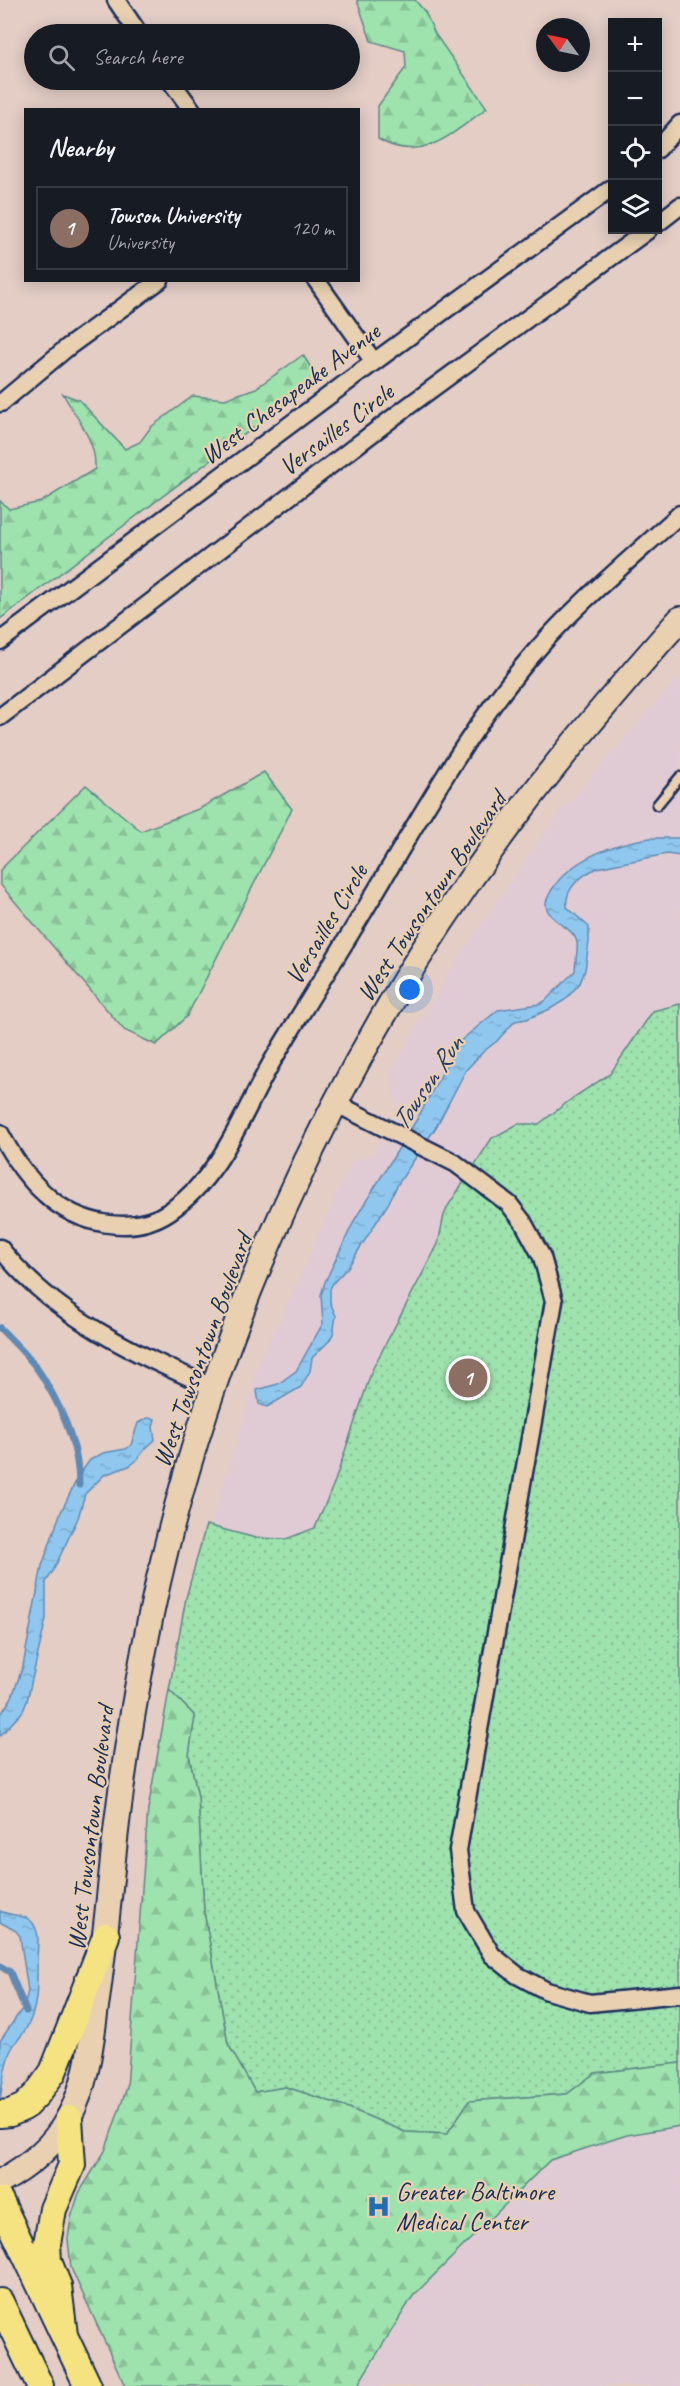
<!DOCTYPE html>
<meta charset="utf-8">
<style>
body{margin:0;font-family:Caveat,sans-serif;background:#242831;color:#f1f3f6}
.controls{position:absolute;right:18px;top:18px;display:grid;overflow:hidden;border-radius:0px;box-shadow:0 3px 15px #0003}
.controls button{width:54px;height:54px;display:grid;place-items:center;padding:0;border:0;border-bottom:2px solid #363941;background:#171b24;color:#f1f3f6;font:30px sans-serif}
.compass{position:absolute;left:536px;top:18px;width:54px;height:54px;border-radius:50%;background:#171b24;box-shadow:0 3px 15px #0003;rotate:303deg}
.you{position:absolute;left:410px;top:990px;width:21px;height:21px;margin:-15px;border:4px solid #fff;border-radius:50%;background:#1a73e8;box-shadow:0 0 0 9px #1a73e833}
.badge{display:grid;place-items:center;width:39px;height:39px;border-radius:50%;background:#d93025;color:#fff;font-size:20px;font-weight:700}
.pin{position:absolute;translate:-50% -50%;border:3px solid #fff;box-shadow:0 2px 6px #0006}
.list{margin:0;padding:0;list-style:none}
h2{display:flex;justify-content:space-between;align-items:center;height:78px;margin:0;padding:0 24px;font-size:26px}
h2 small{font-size:20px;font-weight:400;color:#9ea1a6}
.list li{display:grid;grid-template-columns:39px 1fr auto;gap:18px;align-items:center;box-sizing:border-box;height:84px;margin:0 12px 12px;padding:0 12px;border:2px solid #363941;border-radius:0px}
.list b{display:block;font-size:22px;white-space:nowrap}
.list p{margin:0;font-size:20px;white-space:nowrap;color:#9ea1a6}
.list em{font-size:20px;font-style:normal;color:#9ea1a6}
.icon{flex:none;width:33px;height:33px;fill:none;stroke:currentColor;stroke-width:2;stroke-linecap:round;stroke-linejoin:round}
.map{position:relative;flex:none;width:680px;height:2386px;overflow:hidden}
.search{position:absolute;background:#171b24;box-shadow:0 3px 15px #0003;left:24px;top:24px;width:336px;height:66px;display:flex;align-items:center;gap:15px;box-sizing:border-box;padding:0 21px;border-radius:33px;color:#9ea1a6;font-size:22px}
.panel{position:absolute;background:#171b24;box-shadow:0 3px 15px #0003;left:24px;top:108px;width:336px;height:174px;border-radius:0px}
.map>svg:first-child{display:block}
.built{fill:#e0cbd4}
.grass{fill:url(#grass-dots);stroke:#5c8886;stroke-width:1.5}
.forest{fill:url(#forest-firs);stroke:#5c8886;stroke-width:1.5}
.water{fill:url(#water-ripples);stroke:#618ab4;stroke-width:1.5}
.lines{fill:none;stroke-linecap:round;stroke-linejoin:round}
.stream{stroke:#618ab4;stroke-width:7}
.lane-casing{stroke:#1b2f5e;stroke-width:13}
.street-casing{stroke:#1b2f5e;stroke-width:21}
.secondary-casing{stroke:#1b2f5e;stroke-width:28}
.primary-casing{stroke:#1b2f5e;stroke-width:30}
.lane{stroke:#e8d0b0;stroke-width:8}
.street{stroke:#e8d0b0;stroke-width:16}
.secondary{stroke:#e8d0b0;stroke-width:24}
.primary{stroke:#f5e382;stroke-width:26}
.labels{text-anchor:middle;stroke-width:4.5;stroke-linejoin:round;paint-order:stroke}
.street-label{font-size:26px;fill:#1b2f5e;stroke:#e8d0b0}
.poi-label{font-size:26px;fill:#1b2f5e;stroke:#e8d0b0;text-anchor:start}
.water-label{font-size:27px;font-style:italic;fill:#273e6c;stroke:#e8d0b0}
</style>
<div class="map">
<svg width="680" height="2386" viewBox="0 0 680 2386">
<defs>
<pattern id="grass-dots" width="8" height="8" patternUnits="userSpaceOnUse" patternTransform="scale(1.5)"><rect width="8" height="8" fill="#9ee2ad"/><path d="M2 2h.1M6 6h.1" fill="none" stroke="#88c297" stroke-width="1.8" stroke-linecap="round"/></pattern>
<pattern id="forest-firs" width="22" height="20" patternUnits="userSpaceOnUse" patternTransform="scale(1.5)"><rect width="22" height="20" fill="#9ee2ad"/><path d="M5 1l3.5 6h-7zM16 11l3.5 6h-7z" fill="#88c297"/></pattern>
<pattern id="water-ripples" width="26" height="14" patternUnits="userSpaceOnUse" patternTransform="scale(1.5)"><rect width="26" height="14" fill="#8fc7ee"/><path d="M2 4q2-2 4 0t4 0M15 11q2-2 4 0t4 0" fill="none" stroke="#7babce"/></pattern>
</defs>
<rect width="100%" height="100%" fill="#e3cdc5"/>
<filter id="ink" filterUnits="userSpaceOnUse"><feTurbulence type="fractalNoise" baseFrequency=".0167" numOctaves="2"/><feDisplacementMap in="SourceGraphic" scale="12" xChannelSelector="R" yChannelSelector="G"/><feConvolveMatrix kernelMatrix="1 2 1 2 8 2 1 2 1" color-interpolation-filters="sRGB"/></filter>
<g filter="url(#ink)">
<path class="built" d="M 680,675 L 680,2386 L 125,2386 L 71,2268 L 68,2239 L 71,2218 L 79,2193 L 105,2151 L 127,2087 L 132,2054 L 133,1976 L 192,1605 L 212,1523 L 251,1395 L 259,1361 L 282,1317 L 349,1167 L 355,1160 L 375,1153 L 398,1108 L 390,1073 L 454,964 L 554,820 Z"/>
<path class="grass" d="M 680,1004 L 680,2063 L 595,2073 L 567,2094 L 469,2101 L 447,2134 L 405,2132 L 344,2106 L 286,2087 L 255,2092 L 228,2044 L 204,1912 L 198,1797 L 189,1755 L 195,1716 L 169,1690 L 186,1598 L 206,1525 L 256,1538 L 286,1539 L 315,1528 L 335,1481 L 372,1370 L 438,1244 L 444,1215 L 448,1206 L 492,1138 L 518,1124 L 539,1124 L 574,1097 L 610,1074 L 653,1011 Z"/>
<path class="forest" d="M 357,0 L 415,0 L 425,12 L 435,34 L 487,108 C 453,133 421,165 378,139 L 378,106 L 406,67 L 405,51 L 371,41 Z
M 303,355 L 318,379 L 0,619 L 0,501 L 9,509 L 41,502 L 95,469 C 97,442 76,417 63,394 L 79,400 L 125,449 L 140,442 L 151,427 L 193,396 L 225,399 L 256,388 Z
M 264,772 L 292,809 L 187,1016 L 156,1045 L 124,1030 L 0,884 L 0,870 L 86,785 L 141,831 L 201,808 Z
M 169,1690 L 195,1716 L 189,1755 L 198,1797 L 204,1912 L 228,2044 L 255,2092 L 286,2087 L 344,2106 L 405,2132 L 447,2134 L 469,2101 L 567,2094 L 595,2073 L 680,2063 L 680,2126 L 627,2135 L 550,2160 L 413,2296 L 360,2381 L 359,2386 L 125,2386 L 71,2268 L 68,2239 L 71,2218 L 79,2193 L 105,2151 L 127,2087 L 148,1809 Z"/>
<path class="water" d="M 650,838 L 680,838 L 680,856 L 667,854 L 597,868 C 582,875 564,888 567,907 L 589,927 L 589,942 L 585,970 L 580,983 L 565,1000 L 550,1009 L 527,1019 L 515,1021 L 497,1041 L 483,1052 L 466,1070 L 436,1127 L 398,1184 L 388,1204 L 348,1267 L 333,1283 L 330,1289 L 330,1302 L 336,1316 L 333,1334 L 329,1341 L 312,1358 L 310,1371 L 301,1387 L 267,1407 L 259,1404 L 257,1390 L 278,1384 L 296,1371 L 323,1323 L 321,1295 L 325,1282 L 355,1219 L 417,1119 L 459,1042 L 498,1010 L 540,1004 L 545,1001 L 575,971 C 575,963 578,951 577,943 C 575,928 552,923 547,909 C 544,903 548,897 551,891 C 570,859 615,843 650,838 Z
M 147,1418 L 155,1419 L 153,1427 L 155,1440 L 146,1448 L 136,1461 L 129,1466 L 104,1475 L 85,1494 L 78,1518 L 53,1571 L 46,1582 L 46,1619 L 27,1701 L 23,1711 L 0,1736 L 0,1716 L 12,1697 L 23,1666 L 42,1566 L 60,1514 L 79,1475 L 90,1460 L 103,1453 L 126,1449 L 131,1445 L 138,1423 Z
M 0,1911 C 9,1916 23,1914 30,1920 C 43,1932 36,1950 37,1964 C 37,1987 38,2007 27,2027 C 23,2036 15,2041 11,2050 C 4,2064 3,2084 0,2099 L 0,2041 L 24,2006 L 28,1991 L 20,1936 L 16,1931 L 0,1922 Z"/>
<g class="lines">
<path class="stream" d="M 0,1328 C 15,1344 34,1361 45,1381 C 63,1411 79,1449 79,1485
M 0,1966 L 10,1972 L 26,2011"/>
<defs>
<path id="lane" d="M 657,805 L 680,777"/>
<path id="street" d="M 116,0 L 139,34
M 170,80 L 192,110
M 658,149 L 680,124
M 658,223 L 680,206
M 316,280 L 374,362
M 1,403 L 68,347 L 160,280
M 0,641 L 374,362 L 612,188
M 0,717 L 403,410 L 648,230
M 337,1104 L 455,1163 L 509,1204 L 523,1222 L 542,1257 L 554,1301 L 458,1850 L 466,1911 L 492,1955 L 517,1975 L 547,1991 L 590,2003 L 680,1994
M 0,1133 C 12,1156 26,1177 45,1194 C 77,1224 132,1237 170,1211 C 223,1175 242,1113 273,1060 C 301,1013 330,967 358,921 C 387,873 415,824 445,776 C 472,733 501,691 534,653 C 578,602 631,559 680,514
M 0,1248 C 54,1317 136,1354 214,1388"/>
<path id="secondary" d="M 0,2182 C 29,2166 53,2147 69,2117 C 87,2084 91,2044 96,2007 C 103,1958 108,1908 113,1859 C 120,1789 131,1719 144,1650 C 200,1352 334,1057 517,815 C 568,747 623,683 680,619"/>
<path id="primary" d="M 0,2114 L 10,2113 L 24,2107 L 37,2094 L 53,2072 L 106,1936
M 0,2201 L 88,2386
M 0,2302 L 40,2386
M 64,2335 L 58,2286 L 48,2261 L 47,2244 L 53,2209 L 72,2165 L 69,2119"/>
</defs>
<use href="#lane" class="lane-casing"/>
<use href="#street" class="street-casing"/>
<use href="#secondary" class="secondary-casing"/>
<use href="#primary" class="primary-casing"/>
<use href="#lane" class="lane"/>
<use href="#street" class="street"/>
<use href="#secondary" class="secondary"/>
<use href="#primary" class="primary"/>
</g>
</g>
<defs>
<symbol id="hospital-bare" viewBox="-9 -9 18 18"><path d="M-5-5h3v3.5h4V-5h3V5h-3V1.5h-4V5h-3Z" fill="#1f6fb2" stroke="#e8d0b0" stroke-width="2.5" paint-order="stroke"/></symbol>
</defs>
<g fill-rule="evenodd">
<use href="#hospital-bare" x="362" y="2190" width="33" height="33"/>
</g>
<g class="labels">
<g class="street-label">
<text transform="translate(290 393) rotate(-37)" y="9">West Chesapeake Avenue</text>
<text transform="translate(336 429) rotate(-37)" y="9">Versailles Circle</text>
<text transform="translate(431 896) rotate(-56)" y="9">West Towsontown Boulevard</text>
<text transform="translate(326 924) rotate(-59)" y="9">Versailles Circle</text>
<text transform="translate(202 1350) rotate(-70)" y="9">West Towsontown Boulevard</text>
<text transform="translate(90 1828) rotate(-83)" y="9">West Towsontown Boulevard</text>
</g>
<g class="poi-label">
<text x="396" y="2200">Greater Baltimore<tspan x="396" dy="30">Medical Center</tspan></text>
</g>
<g class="water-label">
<text transform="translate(427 1083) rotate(-56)" y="9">Towson Run</text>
</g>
</g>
</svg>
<div class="controls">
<button>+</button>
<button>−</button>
<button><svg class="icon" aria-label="locate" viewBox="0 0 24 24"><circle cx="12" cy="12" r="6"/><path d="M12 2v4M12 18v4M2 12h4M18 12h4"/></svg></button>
<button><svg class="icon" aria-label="layers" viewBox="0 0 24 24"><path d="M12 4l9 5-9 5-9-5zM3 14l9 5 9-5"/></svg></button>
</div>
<svg class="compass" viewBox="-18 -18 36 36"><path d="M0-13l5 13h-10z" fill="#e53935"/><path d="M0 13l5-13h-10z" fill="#9ea1a6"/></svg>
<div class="you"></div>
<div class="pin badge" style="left:468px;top:1378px;background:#8d6e63">1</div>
<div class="search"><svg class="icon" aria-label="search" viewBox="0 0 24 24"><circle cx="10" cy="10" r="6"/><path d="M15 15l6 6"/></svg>Search here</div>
<section class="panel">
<h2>Nearby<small></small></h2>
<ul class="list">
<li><span class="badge" style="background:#8d6e63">1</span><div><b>Towson University</b><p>University</p></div><em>120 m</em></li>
</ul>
</section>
</div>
